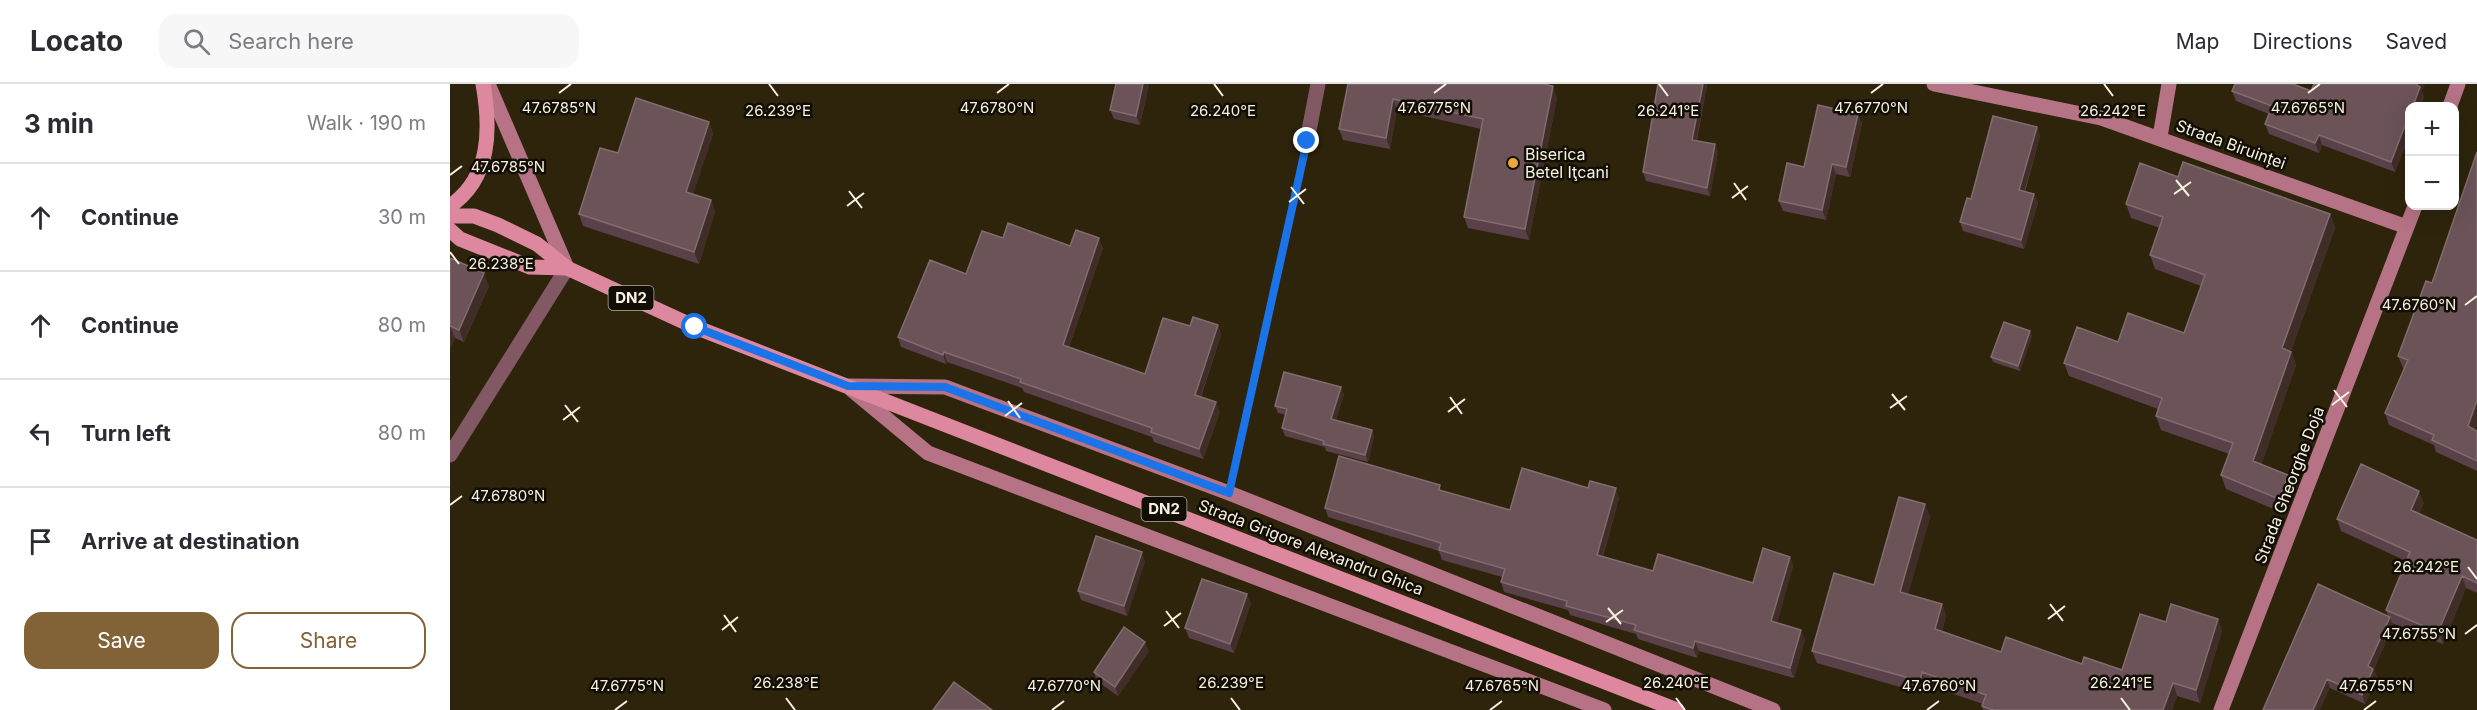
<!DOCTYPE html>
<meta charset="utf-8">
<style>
body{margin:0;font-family:Inter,sans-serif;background:#f7f7f7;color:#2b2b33}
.controls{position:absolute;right:18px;top:18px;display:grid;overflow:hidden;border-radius:12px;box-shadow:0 6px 24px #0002}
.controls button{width:54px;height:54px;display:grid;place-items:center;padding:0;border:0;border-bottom:2px solid #e1e1e2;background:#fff;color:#2b2b33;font:30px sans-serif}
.stop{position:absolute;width:18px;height:18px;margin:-14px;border:4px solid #1a73e8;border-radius:50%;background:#fff}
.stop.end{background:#1a73e8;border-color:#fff;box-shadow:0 2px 6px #0008}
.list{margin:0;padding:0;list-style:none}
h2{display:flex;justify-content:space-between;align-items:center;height:78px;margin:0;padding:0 24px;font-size:26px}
h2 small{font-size:20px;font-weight:400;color:#7c7c81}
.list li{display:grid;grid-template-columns:39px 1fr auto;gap:18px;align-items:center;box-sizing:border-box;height:108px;padding:0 24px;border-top:2px solid #e1e1e2}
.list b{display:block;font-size:22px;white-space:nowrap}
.list em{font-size:20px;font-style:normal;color:#7c7c81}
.actions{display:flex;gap:12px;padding:18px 24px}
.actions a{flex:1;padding:14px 0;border:2px solid #826337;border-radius:18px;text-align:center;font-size:21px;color:#826337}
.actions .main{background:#826337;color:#fff}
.icon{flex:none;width:33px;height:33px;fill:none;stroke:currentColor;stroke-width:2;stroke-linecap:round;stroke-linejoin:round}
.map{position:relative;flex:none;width:2027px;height:626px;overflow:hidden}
header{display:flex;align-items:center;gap:36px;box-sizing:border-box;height:84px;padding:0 30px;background:#fff;border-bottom:2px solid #e1e1e2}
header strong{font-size:28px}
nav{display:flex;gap:33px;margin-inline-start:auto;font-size:21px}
.search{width:420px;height:54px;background:#f7f7f7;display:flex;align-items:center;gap:15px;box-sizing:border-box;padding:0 21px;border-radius:18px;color:#7c7c81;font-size:22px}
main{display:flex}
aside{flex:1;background:#fff}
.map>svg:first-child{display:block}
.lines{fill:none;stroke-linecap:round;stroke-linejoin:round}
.path{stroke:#88816c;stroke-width:4;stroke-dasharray:3 3;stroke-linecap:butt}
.street{stroke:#815863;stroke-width:15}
.secondary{stroke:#b57385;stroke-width:15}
.primary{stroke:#de88a0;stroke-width:15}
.wall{fill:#5a4048}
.shaded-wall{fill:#412d28}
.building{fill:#6b5358;stroke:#816c6e;stroke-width:1.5}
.route{stroke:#1a73e8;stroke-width:8}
.ticks{fill:none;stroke:#f8f2e3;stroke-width:2}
.poi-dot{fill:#eda83c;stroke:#120e05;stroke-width:2}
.labels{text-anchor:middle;stroke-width:5;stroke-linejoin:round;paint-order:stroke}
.shield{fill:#120e05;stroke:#b3aea0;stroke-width:1.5}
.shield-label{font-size:15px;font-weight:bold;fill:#f8f2e3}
.street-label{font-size:16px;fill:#f8f2e3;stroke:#120e05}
.poi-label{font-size:16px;fill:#f8f2e3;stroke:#120e05;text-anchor:start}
.ticks-label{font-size:15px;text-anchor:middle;fill:#f8f2e3;stroke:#120e05;stroke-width:5;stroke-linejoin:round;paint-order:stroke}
</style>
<header>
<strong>Locato</strong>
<div class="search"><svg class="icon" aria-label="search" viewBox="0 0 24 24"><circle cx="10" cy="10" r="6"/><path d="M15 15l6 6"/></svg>Search here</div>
<nav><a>Map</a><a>Directions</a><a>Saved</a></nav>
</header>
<main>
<aside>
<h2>3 min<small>Walk · 190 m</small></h2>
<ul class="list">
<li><svg class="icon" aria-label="ahead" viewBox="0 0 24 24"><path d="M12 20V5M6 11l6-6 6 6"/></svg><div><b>Continue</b></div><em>30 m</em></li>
<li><svg class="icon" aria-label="ahead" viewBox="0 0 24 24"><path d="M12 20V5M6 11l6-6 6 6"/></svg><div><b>Continue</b></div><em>80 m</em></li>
<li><svg class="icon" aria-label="left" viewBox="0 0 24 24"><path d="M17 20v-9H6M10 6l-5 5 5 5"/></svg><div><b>Turn left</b></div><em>80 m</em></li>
<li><svg class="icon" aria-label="arrive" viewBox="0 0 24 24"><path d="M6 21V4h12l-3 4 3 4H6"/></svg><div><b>Arrive at destination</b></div></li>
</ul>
<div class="actions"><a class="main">Save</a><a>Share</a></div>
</aside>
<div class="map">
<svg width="2027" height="626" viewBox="0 0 2027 626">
<rect width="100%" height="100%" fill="#2d240b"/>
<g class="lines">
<path class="path" d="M 784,387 L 852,78"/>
<path class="street" d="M 857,57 L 868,0
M 0,371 L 117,184"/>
<path class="secondary" d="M 38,0 L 117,184
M 1484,0 L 1651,34 L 1957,143
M 2000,22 L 2008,0
M 1710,53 L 1719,0
M 399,302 L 495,303 L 779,409 L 1323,626
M 402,306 L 478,369 L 1154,626
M 1771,626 L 1965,122"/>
<path class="primary" d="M 0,122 C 41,94 41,45 33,0
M 0,132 L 24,132 L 48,141 L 87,160 L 117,184 L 245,243 L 1227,626
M 0,146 L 10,155 L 80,183 L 117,184"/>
</g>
<path class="wall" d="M 699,0 L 690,41 L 664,35 L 660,26 Z
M 898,0 L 1107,14 L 1079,156 L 1018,144 L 1014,133 L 1031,45 L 947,26 L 940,65 L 893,56 L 889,45 Z
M 1208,0 L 1257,0 L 1247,57 L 1268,68 L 1260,112 L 1196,97 L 1193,88 Z
M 1782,7 L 1972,7 L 1974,13 L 1945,88 L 1872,61 L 1869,69 L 1819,50 L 1815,40 L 1819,30 L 1786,17 Z
M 1408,30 L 1412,39 L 1400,93 L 1386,90 L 1376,136 L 1333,127 L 1329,117 L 1354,83 Z
M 259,38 L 263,50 L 243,110 L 261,116 L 265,128 L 249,180 L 133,142 L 129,130 L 168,69 Z
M 1587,43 L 1590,52 L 1575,108 L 1584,110 L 1588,119 L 1574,165 L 1513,147 L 1510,138 L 1521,115 Z
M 1728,93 L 1880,130 L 1885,144 L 1841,267 L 1846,281 L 1811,381 L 1838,391 L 1843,405 L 1833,429 L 1776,405 L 1771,391 L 1779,370 L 1711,346 L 1706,332 L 1708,325 L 1619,292 L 1614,279 L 1668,258 L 1734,249 L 1751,202 L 1705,185 L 1700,171 L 1710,144 L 1681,134 L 1676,120 Z
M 620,162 L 653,164 L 619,263 L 695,290 L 740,242 L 768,241 L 771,251 L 751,313 L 770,328 L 753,375 L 704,358 L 702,353 L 574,308 L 572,304 L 497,278 L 496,280 L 451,263 L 448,253 L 516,190 Z
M 0,174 L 39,202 L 14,258 L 5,254 L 0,264 Z
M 1982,199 L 2027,340 L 2025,346 L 2027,347 L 2027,387 L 1986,368 L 1984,361 L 1939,341 L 1935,329 L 1954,285 L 1953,284 L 1948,272 Z
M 1582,252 L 1570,287 L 1543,278 L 1541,273 Z
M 894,310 L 886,336 L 922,346 L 924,353 L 918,378 L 876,367 L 875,363 L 835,352 L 832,344 L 836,331 L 828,329 L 825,322 Z
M 992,407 L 1060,426 L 1169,414 L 1153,472 L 1203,487 L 1303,499 L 1340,473 L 1343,482 L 1327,539 L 1355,555 L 1344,594 L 1249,567 L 1247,574 L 1188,555 L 1186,550 L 1120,531 L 1118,526 L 1054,508 L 1051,498 L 1052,493 L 992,476 L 989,467 L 878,433 L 875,424 Z
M 1974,419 L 1969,430 L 2027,456 L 2027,509 L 2016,504 L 1993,560 L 1942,539 L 1943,542 L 1924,585 L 1927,594 L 1915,620 L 1880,604 L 1813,626 L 1938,532 L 1936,526 L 1956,477 L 1891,447 L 1887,435 Z
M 1475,420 L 1480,433 L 1458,510 L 1492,520 L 1496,532 L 1492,547 L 1551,568 L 1672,586 L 1716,538 L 1768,535 L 1772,547 L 1750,619 L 1727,612 L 1722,626 L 1533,626 L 1532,622 L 1533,620 L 1477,601 L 1474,610 L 1367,579 L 1362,567 L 1424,501 Z
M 695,477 L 677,532 L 631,516 L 628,507 Z
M 801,519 L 784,569 L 739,554 L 735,544 Z
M 699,567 L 668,612 L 647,597 L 644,588 Z"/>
<path class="shaded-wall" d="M 693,0 L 699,0 L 690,41 L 686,32 Z
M 1253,0 L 1257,0 L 1245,64 L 1242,56 Z
M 1967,0 L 1975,0 L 1972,7 L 1974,13 L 1970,22 L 1963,22 Z
M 1103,2 L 1107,14 L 1079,156 L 1075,145 Z
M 943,15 L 947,26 L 940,65 L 936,54 Z
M 1408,30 L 1412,39 L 1400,93 L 1396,83 Z
M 1959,31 L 1959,50 L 1945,88 L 1941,78 Z
M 259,38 L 263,50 L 240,120 L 236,108 Z
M 1587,43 L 1590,52 L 1572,115 L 1569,106 Z
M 1869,51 L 1872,61 L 1869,69 L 1865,59 Z
M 1265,60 L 1268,68 L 1260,112 L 1257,104 Z
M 1382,80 L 1386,90 L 1376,136 L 1372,126 Z
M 1584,110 L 1588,119 L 1574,165 L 1571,156 Z
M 261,116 L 265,128 L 249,180 L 244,168 Z
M 1880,130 L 1885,144 L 1837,278 L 1832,264 Z
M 649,154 L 653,164 L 616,271 L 613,261 Z
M 34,189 L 39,202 L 14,258 L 9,246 Z
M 768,241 L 771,251 L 748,320 L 745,311 Z
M 0,242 L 5,254 L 0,264 Z
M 1580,247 L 1582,252 L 1570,287 L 1568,282 Z
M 494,268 L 497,278 L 496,280 L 493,271 Z
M 1841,268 L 1846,281 L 1808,391 L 1803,377 Z
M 891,303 L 894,310 L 884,342 L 881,335 Z
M 2027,316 L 2027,340 L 2022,354 L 2018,342 Z
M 766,318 L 770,328 L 753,375 L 749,365 Z
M 922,346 L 924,353 L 918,378 L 915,371 Z
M 1838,391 L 1843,405 L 1833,429 L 1829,415 Z
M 1166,404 L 1169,414 L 1150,480 L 1147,471 Z
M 1969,407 L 1974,419 L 1965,438 L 1961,426 Z
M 1475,420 L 1480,433 L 1455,521 L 1450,508 Z
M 692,468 L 695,477 L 677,532 L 674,522 Z
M 1340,473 L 1343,482 L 1325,547 L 1321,537 Z
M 2012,492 L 2016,504 L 1993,560 L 1988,548 Z
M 797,510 L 801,519 L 784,569 L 780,560 Z
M 1492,520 L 1496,532 L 1489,557 L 1485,545 Z
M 1940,533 L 1943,542 L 1924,585 L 1927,594 L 1915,620 L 1912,611 L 1918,582 Z
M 1768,535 L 1772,547 L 1750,619 L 1746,606 Z
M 1351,546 L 1355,555 L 1344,594 L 1340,584 Z
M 1245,557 L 1249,567 L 1247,574 L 1243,564 Z
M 695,558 L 699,567 L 668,612 L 665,603 Z
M 1472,588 L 1477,601 L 1474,610 L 1470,597 Z
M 1877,595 L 1880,604 L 1870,626 L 1863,626 Z
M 1723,599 L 1727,612 L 1722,626 L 1713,626 Z"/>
<path class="building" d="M 666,0 L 693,0 L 686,32 L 660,26 Z
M 898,0 L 1093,0 L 1103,2 L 1075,145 L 1014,133 L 1033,35 L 943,15 L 936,54 L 889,45 Z
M 1208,0 L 1253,0 L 1242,56 L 1265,60 L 1257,104 L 1193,88 Z
M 1785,0 L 1843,0 L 1861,7 L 1864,0 L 1967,0 L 1967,1 L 1970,3 L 1963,22 L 1959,22 L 1959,31 L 1941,78 L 1869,51 L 1865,59 L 1815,40 L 1822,22 L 1782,7 Z
M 186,14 L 259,38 L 236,108 L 261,116 L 244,168 L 129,130 L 150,64 L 168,69 Z
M 1368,21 L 1408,30 L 1396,83 L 1382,80 L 1372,126 L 1329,117 L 1337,79 L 1354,83 Z
M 1543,32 L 1587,43 L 1569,106 L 1584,110 L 1571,156 L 1510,138 L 1517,114 L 1521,115 Z
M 2027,68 L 2027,316 L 2018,342 L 2027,347 L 2027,377 L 1982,356 L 1984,351 L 1935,329 L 1958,276 L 1948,272 L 1976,197 L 1982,199 Z
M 1733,78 L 1880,130 L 1832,264 L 1841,268 L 1803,377 L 1838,391 L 1829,415 L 1771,391 L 1783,359 L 1706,332 L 1712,314 L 1614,279 L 1627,243 L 1668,258 L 1678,229 L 1734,249 L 1755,191 L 1700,171 L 1713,133 L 1676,120 L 1690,79 L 1728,93 Z
M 558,139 L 620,162 L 626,146 L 649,154 L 613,261 L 695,290 L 713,234 L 740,242 L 743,233 L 768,241 L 745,311 L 766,318 L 749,365 L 701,348 L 702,344 L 570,298 L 571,295 L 494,268 L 493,271 L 448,253 L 480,176 L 516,190 L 532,147 L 553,154 Z
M 0,174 L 34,189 L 9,246 L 0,242 L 0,243 Z
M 1554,238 L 1580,247 L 1568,282 L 1541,273 Z
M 834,288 L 891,303 L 881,335 L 922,346 L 915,371 L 873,360 L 874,357 L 832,344 L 837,325 L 825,322 Z
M 889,372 L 990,401 L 989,406 L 1060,426 L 1072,384 L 1138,404 L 1140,397 L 1166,404 L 1147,471 L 1203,487 L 1208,470 L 1303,499 L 1313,464 L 1340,473 L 1321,537 L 1351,546 L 1340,584 L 1245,557 L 1243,564 L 1184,546 L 1186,541 L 1116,522 L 1117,517 L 1051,498 L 1055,485 L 989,466 L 991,459 L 875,424 Z
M 1911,380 L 1969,407 L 1961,426 L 2027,456 L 2027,499 L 2012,492 L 1988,548 L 1936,526 L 1960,468 L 1887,435 Z
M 1449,413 L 1475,420 L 1450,508 L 1492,520 L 1485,545 L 1551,568 L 1556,553 L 1632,580 L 1634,573 L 1672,586 L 1690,530 L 1716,538 L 1721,520 L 1768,535 L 1746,606 L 1723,599 L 1713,626 L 1543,626 L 1532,622 L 1536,611 L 1472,588 L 1470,597 L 1362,567 L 1384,489 L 1424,501 Z
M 646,452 L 692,468 L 674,522 L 628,507 Z
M 752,495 L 797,510 L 780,560 L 735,544 Z
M 1868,500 L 1940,533 L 1918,582 L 1923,585 L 1912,611 L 1877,595 L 1863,626 L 1813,626 Z
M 674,543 L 695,558 L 665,603 L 644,588 Z
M 504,598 L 542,626 L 483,626 Z"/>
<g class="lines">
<path class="route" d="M 245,243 L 398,302 L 495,303 L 779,409 L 857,57"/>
</g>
<path class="ticks" d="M 319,0 L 328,12M 764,0 L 773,12M 1209,0 L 1218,12M 1654,0 L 1663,12M 109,9 L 121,0M 547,9 L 559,0M 984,9 L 996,0M 1421,9 L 1433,0M 1858,9 L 1870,0M 0,91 L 12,82M 1726,96 L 1739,112M 1284,99 L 1296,116M 841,103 L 854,120M 399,107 L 412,124M 1724,110 L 1741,98M 1282,114 L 1298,102M 839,118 L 856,105M 397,122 L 414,109M 0,168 L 9,180M 2015,221 L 2027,212M 1884,306 L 1897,323M 1442,310 L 1455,326M 1000,313 L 1012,330M 558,317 L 570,334M 115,321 L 128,338M 1882,321 L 1899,308M 1440,324 L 1457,312M 998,328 L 1015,315M 555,332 L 572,319M 113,336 L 130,323M 0,421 L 12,412M 2018,483 L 2027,495M 1600,520 L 1613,537M 1158,524 L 1171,540M 716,527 L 729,544M 274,531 L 286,548M 1598,535 L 1615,522M 1156,538 L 1173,526M 714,542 L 731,529M 272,546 L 288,533M 2015,550 L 2027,541M 336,614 L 345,626M 781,614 L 790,626M 1226,614 L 1235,626M 1671,614 L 1680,626M 165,626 L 177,617M 602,626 L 614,617M 1040,626 L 1052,617M 1477,626 L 1489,617M 1914,626 L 1926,617"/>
<circle class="poi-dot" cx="1063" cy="79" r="6"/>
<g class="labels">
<g class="shield">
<rect x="158.5" y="202" width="45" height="24" rx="4.5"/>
<rect x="691.5" y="413" width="45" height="24" rx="4.5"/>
</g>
<g class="shield-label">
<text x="181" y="219">DN2</text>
<text x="714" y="430">DN2</text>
</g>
<g class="street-label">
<text transform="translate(1781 60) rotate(20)" y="6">Strada Biruinței</text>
<text transform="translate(1839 401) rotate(-69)" y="6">Strada Gheorghe Doja</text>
<text transform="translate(861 463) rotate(21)" y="6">Strada Grigore Alexandru Ghica</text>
</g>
<g class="poi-label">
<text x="1075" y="76">Biserica<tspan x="1075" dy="18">Betel Iţcani</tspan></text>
</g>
</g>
<g class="ticks-label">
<text x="109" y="29">47.6785°N</text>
<text x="547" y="29">47.6780°N</text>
<text x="984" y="29">47.6775°N</text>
<text x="1421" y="29">47.6770°N</text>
<text x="1858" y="29">47.6765°N</text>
<text x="328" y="32">26.239°E</text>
<text x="773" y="32">26.240°E</text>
<text x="1218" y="32">26.241°E</text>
<text x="1663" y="32">26.242°E</text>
<text x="58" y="88">47.6785°N</text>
<text x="51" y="185">26.238°E</text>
<text x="1969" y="226">47.6760°N</text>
<text x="58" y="417">47.6780°N</text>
<text x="1976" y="488">26.242°E</text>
<text x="1969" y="555">47.6755°N</text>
<text x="336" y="604">26.238°E</text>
<text x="781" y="604">26.239°E</text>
<text x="1226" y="604">26.240°E</text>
<text x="1671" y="604">26.241°E</text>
<text x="177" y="607">47.6775°N</text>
<text x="614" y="607">47.6770°N</text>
<text x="1052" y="607">47.6765°N</text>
<text x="1489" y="607">47.6760°N</text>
<text x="1926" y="607">47.6755°N</text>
</g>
</svg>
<div class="controls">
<button>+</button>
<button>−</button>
</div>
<div class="stop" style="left:245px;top:243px"></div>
<div class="stop end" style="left:857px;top:57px"></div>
</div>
</main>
